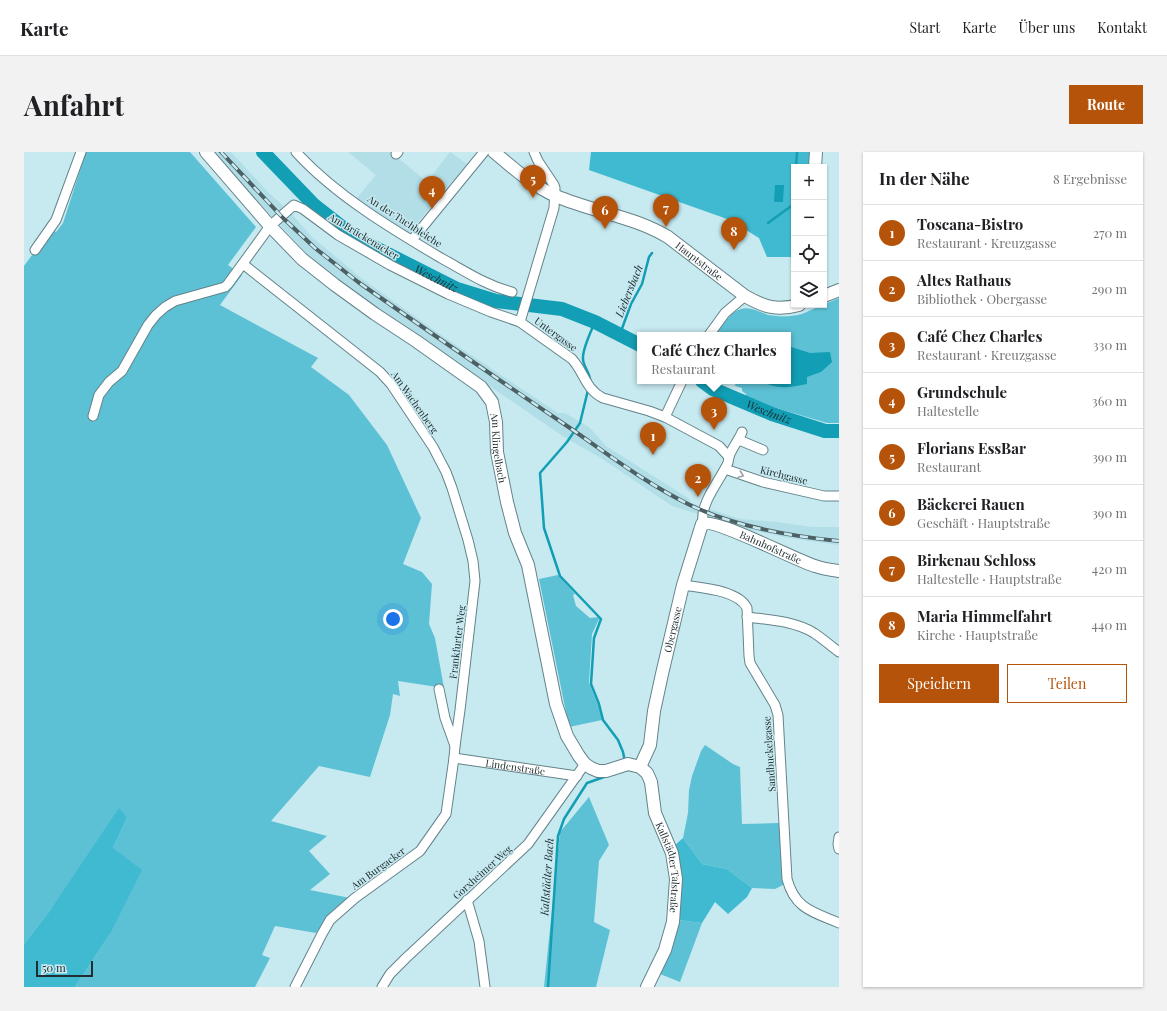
<!DOCTYPE html>
<html lang="de">
<meta charset="utf-8">
<style>
body{margin:0;font-family:"Playfair Display",serif;background:#f2f2f2;color:#202124}
.controls{position:absolute;right:12px;top:12px;display:grid;overflow:hidden;border-radius:0px;box-shadow:0 1px 3px #0004}
.controls button{width:36px;height:36px;display:grid;place-items:center;padding:0;border:0;border-bottom:1px solid #e0e0e0;background:#fff;color:#202124;font:20px sans-serif}
.scale{position:absolute;left:12px;bottom:10px;width:57px;box-sizing:border-box;padding-left:4px;border:2px solid #212e31;border-top:0;font-size:11px;line-height:14px;white-space:nowrap;color:#212e31;-webkit-text-stroke:3px #c7e9f0;paint-order:stroke}
.you{position:absolute;left:369px;top:467px;width:14px;height:14px;margin:-10px;border:3px solid #fff;border-radius:50%;background:#1a73e8;box-shadow:0 0 0 6px #1a73e833}
.badge{display:grid;place-items:center;width:26px;height:26px;border-radius:50%;background:#b45309;color:#fff;font-size:13px;font-weight:700}
.pin{position:absolute;translate:-50% -33px;filter:drop-shadow(0 1px 2px #0008)}
.pin::after{content:'';position:absolute;top:21px;width:14px;height:12px;background:inherit;clip-path:polygon(0 0,100% 0,50% 100%)}
.popup{position:absolute;left:613px;top:180px;width:154px;height:52px;box-sizing:border-box;display:grid;place-content:center;border-radius:0px;background:#fff;filter:drop-shadow(0 1px 3px #0005);font-size:13px;white-space:nowrap;color:#757577}
.popup b{font-size:15px;color:#202124}
.popup::after{content:'';position:absolute;left:50%;top:100%;margin-left:-8px;border:8px solid transparent;border-top-color:#fff}
.list{margin:0;padding:0;list-style:none}
h2{display:flex;justify-content:space-between;align-items:center;height:52px;margin:0;padding:0 16px;font-size:17px}
h2 small{font-size:13px;font-weight:400;color:#757577}
.list li{display:grid;grid-template-columns:26px 1fr auto;gap:12px;align-items:center;box-sizing:border-box;height:56px;padding:0 16px;border-top:1px solid #e0e0e0}
.list b{display:block;font-size:15px;white-space:nowrap}
.list p{margin:0;font-size:13px;white-space:nowrap;color:#757577}
.list em{font-size:13px;font-style:normal;color:#757577}
.actions{display:flex;gap:8px;padding:12px 16px}
.actions a{flex:1;padding:9px 0;border:1px solid #b45309;border-radius:0px;text-align:center;font-size:14px;color:#b45309}
.actions .main{background:#b45309;color:#fff}
.icon{flex:none;width:22px;height:22px;fill:none;stroke:currentColor;stroke-width:2;stroke-linecap:round;stroke-linejoin:round}
.map{position:relative;flex:none;width:815px;height:835px;overflow:hidden;border-radius:0px}
header{display:flex;align-items:center;gap:24px;box-sizing:border-box;height:56px;padding:0 20px;background:#fff;border-bottom:1px solid #e0e0e0}
header strong{font-size:19px}
nav{display:flex;gap:22px;margin-inline-start:auto;font-size:14px}
.intro{display:flex;align-items:center;justify-content:space-between;box-sizing:border-box;height:96px;padding:0 24px}
h1{margin:0;font-size:28px}
.button{padding:10px 18px;border-radius:0px;background:#b45309;color:#fff;font-size:14px;font-weight:700}
main{display:flex;gap:24px;padding:0 24px}
aside{flex:1;background:#fff;border-radius:0px;box-shadow:0 1px 3px #0004}
.map>svg:first-child{display:block}
.built{fill:#b2dee7}
.green{fill:#5dc1d5}
.forest{fill:#40bad0}
.water{fill:#129eb4}
.lines{fill:none;stroke-linecap:round;stroke-linejoin:round}
.stream{stroke:#129eb4;stroke-width:2.5}
.river{stroke:#129eb4;stroke-width:14}
.street-casing{stroke:#64838a;stroke-width:11}
.secondary-casing{stroke:#64838a;stroke-width:14}
.street{stroke:#fff;stroke-width:9}
.secondary{stroke:#fff;stroke-width:12}
.rail-casing{stroke:#4d6064;stroke-width:4}
.rail{stroke:#c7e9f0;stroke-width:2.5;stroke-dasharray:8;stroke-linecap:butt}
.oneway{stroke:#9ba1a2}
.labels{text-anchor:middle;stroke-width:3;stroke-linejoin:round;paint-order:stroke}
.street-label{font-size:10px;fill:#212e31;stroke:#c7e9f0}
.water-label{font-size:11px;font-style:italic;fill:#182d31;stroke:#c7e9f0}
</style>
<header>
<strong>Karte</strong>
<nav><a>Start</a><a>Karte</a><a>Über uns</a><a>Kontakt</a></nav>
</header>
<div class="intro"><h1>Anfahrt</h1><a class="button">Route</a></div>
<main>
<div class="map">
<svg width="815" height="835" viewBox="0 0 815 835">
<rect width="100%" height="100%" fill="#c7e9f0"/>
<path class="built" d="M 188,0 L 207,0 L 245,41 L 266,60 L 288,85 L 337,126 L 414,181 L 534,261 L 541,261 L 565,275 L 582,294 L 664,346 L 667,351 L 716,367 L 753,370 L 788,375 L 815,375 L 815,393 L 765,386 L 722,377 L 648,354 L 577,306 L 540,285 L 300,120 Z
M 324,0 L 367,0 L 403,30 L 426,0 L 443,12 L 384,82 L 332,47 L 352,23 Z"/>
<path class="green" d="M 62,0 L 166,0 L 232,75 L 204,113 L 218,123 L 196,153 L 294,206 L 287,215 L 325,243 L 363,293 L 397,366 L 379,412 L 398,420 L 408,432 L 405,472 L 411,486 L 420,536 L 374,529 L 376,544 L 369,542 L 366,563 L 346,625 L 295,614 L 247,669 L 303,684 L 285,699 L 306,722 L 286,738 L 326,746 L 308,759 L 292,781 L 251,774 L 238,803 L 246,806 L 231,835 L 51,835 L 86,782 L 89,696 L 103,666 L 27,757 L 0,792 L 0,114 L 27,77 L 32,80 L 39,71 Z
M 815,146 L 815,271 L 803,271 L 729,249 L 721,245 L 722,242 L 718,239 L 718,236 L 711,234 L 712,229 L 764,229 L 764,183 L 703,183 L 693,180 C 700,172 706,160 717,157 C 726,154 736,160 744,163 C 756,165 767,165 778,162 Z
M 534,423 L 551,442 L 549,443 L 552,454 L 566,466 L 576,465 L 568,482 L 565,531 L 576,558 L 578,568 L 545,575 L 515,427 Z
M 681,593 L 709,612 L 716,615 L 718,672 L 756,671 L 761,732 L 751,737 L 728,736 L 703,717 L 678,712 L 659,686 L 664,661 L 665,638 L 668,624 L 677,599 Z
M 565,645 L 585,693 L 575,709 L 570,770 L 586,778 L 572,835 L 520,835 L 536,680 Z
M 654,768 L 678,771 L 656,830 L 636,822 Z"/>
<path class="forest" d="M 567,0 L 787,0 L 786,15 L 770,15 L 770,105 L 743,105 L 735,86 L 706,68 L 565,18 Z
M 95,656 L 103,666 L 89,696 L 118,718 L 86,782 L 51,835 L 0,835 L 0,792 L 27,757 Z
M 659,686 L 678,712 L 703,717 L 728,736 L 723,745 L 704,762 L 691,750 L 678,771 L 654,768 L 650,694 Z"/>
<path class="water" d="M 751,33 L 760,33 L 759,50 L 750,50 Z
M 764,194 L 786,201 L 806,200 L 808,210 L 797,220 L 783,225 L 783,232 C 767,235 757,238 741,231 L 740,229 L 764,229 Z"/>
<g class="lines">
<path class="stream" d="M 772,15 L 773,0
M 744,71 L 770,52
M 596,182 L 607,152 L 618,132 L 625,105 L 628,101
M 566,231 C 568,223 559,215 559,207 C 558,198 567,179 571,170
M 564,238 L 556,271 L 543,290 L 516,321 L 520,376 L 536,424 L 577,467 L 570,486 L 567,532 L 575,552 L 579,568 L 594,588 L 599,600 L 601,610
M 524,835 L 534,684 L 540,667 L 563,631 L 583,624"/>
<g class="river">
<path id="s1" d="M 239,0 L 290,53 L 332,86 L 433,137 L 472,149 L 538,157 L 571,170 L 616,193"/>
<path id="s2" d="M 678,229 L 689,237 L 748,262 L 801,279 L 815,279"/>
</g>
<defs>
<g id="street">
<path d="M 272,0 C 311,43 368,77 417,106 C 441,119 461,133 488,140"/>
<path d="M 372,2 L 374,0"/>
<path d="M 388,88 L 460,0"/>
<path d="M 11,98 L 32,68 L 57,0"/>
<path d="M 219,112 L 356,220 L 367,232 L 409,295 L 422,320 L 428,336 L 444,388 L 449,409 L 451,429 L 436,558 L 431,594"/>
<path d="M 496,170 L 530,56 L 531,36 L 530,33 L 514,9 L 510,0"/>
<path d="M 685,183 L 701,161 L 721,144"/>
<path d="M 69,264 L 75,243 L 85,230 L 98,219 L 124,173 L 132,163 L 141,155 L 151,149 L 201,135 L 204,132 L 246,74 L 270,53 L 279,57 L 314,83 L 366,113 L 424,142 L 467,160 L 496,170 L 548,207 C 560,220 562,238 579,246 L 625,259 L 641,265 L 695,294 L 705,305"/>
<path d="M 641,265 L 658,229"/>
<path d="M 715,288 L 739,298"/>
<path d="M 701,317 L 739,330 L 800,344 L 815,344"/>
<path d="M 679,370 C 676,352 695,329 703,313 C 705,310 704,308 705,305 C 706,299 716,286 718,280"/>
<path d="M 659,433 C 678,436 714,438 723,456 L 725,504 L 726,511 L 751,553 L 754,563 L 763,727 C 771,757 789,760 815,771"/>
<path d="M 723,465 C 746,468 770,469 790,481 C 799,487 807,494 815,500"/>
<path id="s3" d="M 430,606 L 553,624"/>
<path d="M 815,685 L 814,692 L 815,697"/>
<path d="M 443,748 L 455,789 L 461,835"/>
<path d="M 271,835 L 298,782 L 306,768 L 331,746 L 396,699 L 422,662 L 430,606 L 431,594 L 421,566 L 415,537"/>
<path d="M 358,835 L 366,822 L 382,806 L 504,692 L 561,612"/>
</g>
<g id="secondary">
<path id="s4" d="M 182,0 L 246,74 L 278,107 L 311,133 L 351,162 L 392,189 L 457,235 L 468,250 L 472,270 L 473,300 L 483,350 L 491,381 L 504,413 L 532,552 L 543,584 L 555,604 L 561,612 L 567,616 L 574,619 L 582,619 L 604,612 L 616,615 L 623,621 L 627,630 L 631,661 L 648,701 L 652,727 L 649,770 L 641,798 L 623,835"/>
<path id="s5" d="M 470,0 C 489,16 509,34 532,44 C 569,60 609,64 644,85 L 721,144 C 740,155 753,159 775,153"/>
<path d="M 791,15 L 792,0"/>
<path d="M 800,144 L 815,138"/>
<path id="s6" d="M 616,615 L 626,593 L 630,559 L 638,522 L 659,433 L 678,372 C 690,365 773,409 791,414 C 799,417 807,418 815,419"/>
</g>
</defs>
<use href="#street" class="street-casing"/>
<use href="#secondary" class="secondary-casing"/>
<use href="#street" class="street"/>
<use href="#secondary" class="secondary"/>
<defs>
<path id="rail" d="M 197,0 L 259,66 L 291,96 L 334,130 C 404,179 475,228 546,276 C 585,303 623,332 666,353 C 712,375 765,384 815,389"/>
</defs>
<use href="#rail" class="rail-casing"/>
<use href="#rail" class="rail"/>
</g>
<defs><path id="oneway-chevron" d="M-2-3.5L2.5 0L-2 3.5" fill="none" stroke-width="1.6" stroke-linecap="round" stroke-linejoin="round"/></defs>
<use class="oneway" href="#oneway-chevron" transform="translate(717 323) rotate(20)"/>
<g class="labels">
<g class="street-label">
<text transform="translate(381 69) rotate(33)" y="4">An der Tuchbleiche</text>
<text transform="translate(340 84) rotate(31)" y="4">Am Brückenacker</text>
<text dy="4" stroke="none"><textPath href="#s5" startOffset="235">Hauptstraße</textPath></text>
<text transform="translate(532 182) rotate(36)" y="4">Untergasse</text>
<text transform="translate(391 250) rotate(55)" y="4">Am Wachenberg</text>
<text dy="4" stroke="none"><textPath href="#s4" startOffset="429">Am Klingelbach</textPath></text>
<text transform="translate(760 323) rotate(14)" y="4">Kirchgasse</text>
<text dy="4" stroke="none"><textPath href="#s6" startOffset="325">Bahnhofstraße</textPath></text>
<text dy="4" stroke="none"><textPath href="#s6" startOffset="142">Obergasse</textPath></text>
<text transform="translate(433 490) rotate(-83)" y="4">Frankfurter Weg</text>
<text transform="translate(745 602) rotate(-94)" y="4">Sandbuckelgasse</text>
<text dy="4" stroke="none"><textPath href="#s3" startOffset="62">Lindenstraße</textPath></text>
<text transform="translate(354 716) rotate(-36)" y="4">Am Burgacker</text>
<text dy="4" stroke="none"><textPath href="#s4" startOffset="925">Kallstädter Talstraße</textPath></text>
<text transform="translate(458 720) rotate(-42)" y="4">Gorxheimer Weg</text>
</g>
<g class="water-label">
<text dy="4" stroke="none"><textPath href="#s1" startOffset="217">Weschnitz</textPath></text>
<text transform="translate(605 139) rotate(-68)" y="4">Liebersbach</text>
<text dy="4" stroke="none"><textPath href="#s2" startOffset="74">Weschnitz</textPath></text>
<text transform="translate(523 725) rotate(-86)" y="4">Kallstädter Bach</text>
</g>
</g>
</svg>
<div class="controls">
<button>+</button>
<button>−</button>
<button><svg class="icon" aria-label="locate" viewBox="0 0 24 24"><circle cx="12" cy="12" r="6"/><path d="M12 2v4M12 18v4M2 12h4M18 12h4"/></svg></button>
<button><svg class="icon" aria-label="layers" viewBox="0 0 24 24"><path d="M12 4l9 5-9 5-9-5zM3 14l9 5 9-5"/></svg></button>
</div>
<div class="scale">50 m</div>
<div class="you"></div>
<div class="pin badge" style="left:629px;top:303px">1</div>
<div class="pin badge" style="left:674px;top:345px">2</div>
<div class="pin badge" style="left:690px;top:278px">3</div>
<div class="popup"><b>Café Chez Charles</b>Restaurant</div>
<div class="pin badge" style="left:408px;top:57px">4</div>
<div class="pin badge" style="left:509px;top:46px">5</div>
<div class="pin badge" style="left:581px;top:77px">6</div>
<div class="pin badge" style="left:642px;top:75px">7</div>
<div class="pin badge" style="left:710px;top:98px">8</div>
</div>
<aside>
<h2>In der Nähe<small>8 Ergebnisse</small></h2>
<ul class="list">
<li><span class="badge">1</span><div><b>Toscana-Bistro</b><p>Restaurant · Kreuzgasse</p></div><em>270 m</em></li>
<li><span class="badge">2</span><div><b>Altes Rathaus</b><p>Bibliothek · Obergasse</p></div><em>290 m</em></li>
<li><span class="badge">3</span><div><b>Café Chez Charles</b><p>Restaurant · Kreuzgasse</p></div><em>330 m</em></li>
<li><span class="badge">4</span><div><b>Grundschule</b><p>Haltestelle</p></div><em>360 m</em></li>
<li><span class="badge">5</span><div><b>Florians EssBar</b><p>Restaurant</p></div><em>390 m</em></li>
<li><span class="badge">6</span><div><b>Bäckerei Rauen</b><p>Geschäft · Hauptstraße</p></div><em>390 m</em></li>
<li><span class="badge">7</span><div><b>Birkenau Schloss</b><p>Haltestelle · Hauptstraße</p></div><em>420 m</em></li>
<li><span class="badge">8</span><div><b>Maria Himmelfahrt</b><p>Kirche · Hauptstraße</p></div><em>440 m</em></li>
</ul>
<div class="actions"><a class="main">Speichern</a><a>Teilen</a></div>
</aside>
</main>
